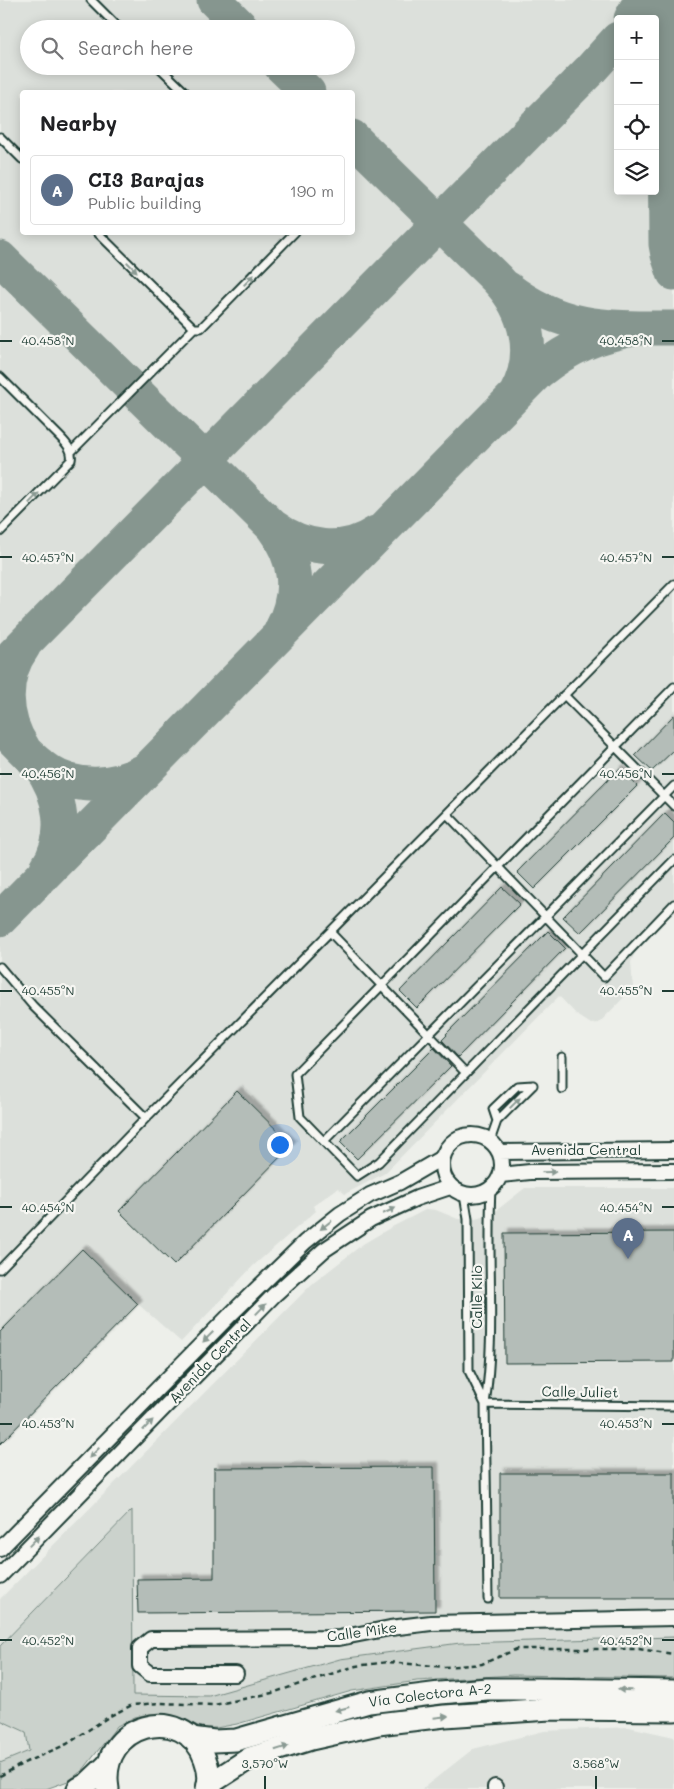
<!DOCTYPE html>
<meta charset="utf-8">
<style>
body{margin:0;font-family:Mali,sans-serif;background:#f2f2f2;color:#202124}
.controls{position:absolute;right:15px;top:15px;display:grid;overflow:hidden;border-radius:5px;box-shadow:0 2px 12px #0003}
.controls button{width:45px;height:45px;display:grid;place-items:center;padding:0;border:0;border-bottom:1px solid #e0e0e0;background:#fff;color:#202124;font:25px sans-serif}
.you{position:absolute;left:279px;top:1144px;width:18px;height:18px;margin:-12px;border:4px solid #fff;border-radius:50%;background:#1a73e8;box-shadow:0 0 0 8px #1a73e833}
.badge{display:grid;place-items:center;width:32px;height:32px;border-radius:50%;background:#d1495b;color:#fff;font-size:16px;font-weight:700}
.pin{position:absolute;translate:-50% -41px;filter:drop-shadow(0 1px 2px #0008)}
.pin::after{content:'';position:absolute;top:26px;width:18px;height:15px;background:inherit;clip-path:polygon(0 0,100% 0,50% 100%)}
.list{margin:0;padding:0;list-style:none}
h2{display:flex;justify-content:space-between;align-items:center;height:65px;margin:0;padding:0 20px;font-size:21px}
h2 small{font-size:16px;font-weight:400;color:#757577}
.list li{display:grid;grid-template-columns:32px 1fr auto;gap:15px;align-items:center;box-sizing:border-box;height:70px;margin:0 10px 10px;padding:0 10px;border:1px solid #e0e0e0;border-radius:5px}
.list b{display:block;font-size:19px;white-space:nowrap}
.list p{margin:0;font-size:16px;white-space:nowrap;color:#757577}
.list em{font-size:16px;font-style:normal;color:#757577}
.icon{flex:none;width:28px;height:28px;fill:none;stroke:currentColor;stroke-width:2;stroke-linecap:round;stroke-linejoin:round}
.map{position:relative;flex:none;width:674px;height:1789px;overflow:hidden}
.search{position:absolute;background:#fff;box-shadow:0 2px 12px #0003;left:20px;top:20px;width:335px;height:55px;display:flex;align-items:center;gap:12px;box-sizing:border-box;padding:0 18px;border-radius:28px;color:#757577;font-size:19px}
.panel{position:absolute;background:#fff;box-shadow:0 2px 12px #0003;left:20px;top:90px;width:335px;height:145px;border-radius:5px}
.map>svg:first-child{display:block}
.built{fill:#dce0db;fill-rule:evenodd}
.green{fill:#cbd2cc;stroke:#758880}
.lines{fill:none;stroke-linecap:round;stroke-linejoin:round}
.taxiway{stroke:#86968f;stroke-width:35}
.building{fill:#b4bdb8;stroke:#1f3d34;filter:url(#shadow)}
.lane-casing{stroke:#1f3d34;stroke-width:11}
.street-casing{stroke:#1f3d34;stroke-width:18}
.primary-casing{stroke:#1f3d34;stroke-width:25}
.path{stroke:#1f3d34;stroke-width:2.5;stroke-dasharray:5 4;stroke-linecap:butt}
.lane{stroke:#f6f6f2;stroke-width:7}
.street{stroke:#f6f6f2;stroke-width:14}
.primary{stroke:#f6f6f2;stroke-width:21}
.oneway{fill:#8a9a93}
.ticks{fill:none;stroke:#1f3d34;stroke-width:2}
.labels{text-anchor:middle;stroke-width:4.5;stroke-linejoin:round;paint-order:stroke}
.street-label{font-size:14px;fill:#1f3d34;stroke:#f6f6f2}
.ticks-label{font-size:12px;text-anchor:middle;fill:#1f3d34;stroke:#f6f6f2;stroke-width:4.5;stroke-linejoin:round;paint-order:stroke}
</style>
<div class="map">
<svg width="674" height="1789" viewBox="0 0 674 1789">
<defs>
<filter id="shadow"><feDropShadow dx="4.5" dy="-4.5" stdDeviation="1" flood-color="#0004"/></filter>
</defs>
<rect width="100%" height="100%" fill="#edefea"/>
<filter id="ink" filterUnits="userSpaceOnUse"><feTurbulence type="fractalNoise" baseFrequency=".02" numOctaves="2"/><feDisplacementMap in="SourceGraphic" scale="10" xChannelSelector="R" yChannelSelector="G"/><feConvolveMatrix kernelMatrix="1 2 1 2 8 2 1 2 1" color-interpolation-filters="sRGB"/></filter>
<g filter="url(#ink)">
<path class="built" d="M 0,0 L 674,0 L 674,912 L 636,950 L 631,962 L 633,988 L 599,1023 L 591,1024 L 577,1015 L 559,996 L 385,1173 L 345,1194 L 338,1188 L 313,1206 L 316,1211 L 253,1266 L 181,1342 L 138,1304 L 0,1444 ZM 618,19 L 655,19 L 655,191 L 618,191 ZM 29,29 L 346,29 L 346,66 L 29,66 ZM 22,92 L 352,92 L 352,232 L 22,232 Z
M 525,1188 L 674,1188 L 674,1637 L 460,1643 L 340,1659 L 209,1696 L 133,1696 L 131,1511 L 0,1646 L 0,1599 L 312,1284 L 363,1244 L 390,1228 L 427,1209 L 436,1210 L 458,1219 L 475,1219 L 483,1217 L 497,1210 Z
M 0,1720 L 26,1732 L 29,1751 L 0,1763 Z
M 629,1727 L 674,1737 L 674,1789 L 422,1789 L 473,1749 L 544,1731 Z"/>
<path class="green" d="M 132,1510 L 133,1695 L 209,1696 L 340,1659 L 460,1643 L 674,1637 L 674,1678 L 513,1675 L 417,1681 L 352,1691 L 237,1724 L 216,1728 L 204,1728 L 165,1714 L 149,1714 L 135,1717 L 117,1726 L 83,1770 L 68,1781 L 46,1789 L 0,1789 L 0,1763 L 29,1751 L 26,1732 L 0,1720 L 0,1646 Z"/>
<g class="lines">
<path class="taxiway" d="M 214,0 L 243,29
M 664,0 L 666,244 L 668,255 L 674,273
M 631,19 L 641,0
M 281,66 L 308,92
M 352,137 L 497,279 C 527,310 538,355 516,394
M 0,258 L 272,526 C 297,559 301,593 281,631
M 507,288 C 561,330 609,328 674,328
M 272,526 C 303,549 343,555 376,533
M 23,647 C 1,677 3,718 23,748
M 0,668 L 591,69 L 618,39
M 0,726 C 15,741 30,759 48,771 C 77,790 115,787 144,771
M 39,764 C 61,794 69,835 47,868
M 0,919 L 538,372 C 570,346 598,335 639,328"/>
</g>
<path class="building" d="M 674,715 L 674,750 L 652,771 L 635,755 Z
M 619,769 L 637,786 L 534,889 L 517,872 Z
M 665,813 L 674,822 L 674,838 L 580,933 L 563,917 Z
M 502,887 L 520,904 L 417,1008 L 400,991 Z
M 548,931 L 565,948 L 458,1057 L 442,1040 L 447,1035 L 446,1034 Z
M 434,1048 L 451,1066 L 357,1159 L 340,1142 Z
M 237,1091 L 292,1145 L 174,1265 L 119,1211 Z
M 674,1232 L 674,1362 L 505,1363 L 504,1233 Z
M 82,1249 L 138,1304 L 0,1444 L 0,1332 Z
M 434,1467 L 435,1611 L 138,1613 L 137,1579 L 214,1578 L 214,1468 Z
M 500,1473 L 674,1473 L 674,1598 L 500,1598 Z"/>
<g class="lines">
<defs>
<path id="lane" d="M 91,0 L 120,29
M 158,66 L 185,92
M 0,137 L 22,159
M 97,232 L 194,328 L 201,328 L 295,232
M 0,377 L 60,437 C 67,444 73,451 71,460 L 0,532
M 71,452 L 194,328
M 674,687 L 295,1074 L 300,1117 L 357,1176 L 379,1162 L 674,860
M 564,695 L 674,806
M 447,814 L 604,977 L 674,904
M 330,932 L 466,1073
M 0,967 L 33,1006 L 146,1118
M 562,1057 L 562,1089
M 497,1121 L 493,1109 L 517,1086 L 533,1085
M 324,1141 L 674,786
M 490,1141 L 497,1121 L 533,1085
M 464,1195 L 468,1219 L 469,1371 L 485,1404 C 496,1333 487,1261 491,1189
M 0,1269 L 146,1118 L 674,584
M 488,1599 L 485,1404 L 674,1406"/>
<path id="street" d="M442 1165a30 30 0 1 1 60 0a30 30 0 1 1-60 0Z
M 499,1152 L 674,1150
M 501,1175 L 530,1172 L 674,1171
M 0,1549 L 229,1316 L 305,1242 L 340,1214 L 370,1195 L 400,1182 L 443,1157
M 0,1576 L 274,1295 L 324,1250 L 371,1219 L 417,1198 L 450,1187
M 236,1674 L 150,1674 L 140,1666 L 140,1648 L 151,1639 L 339,1638 L 390,1628 L 431,1623 L 674,1618
M 495,1789 L 495,1787"/>
<g id="primary">
<path id="s1" d="M 191,1738 L 214,1741 L 236,1740 L 369,1702 L 440,1693 L 487,1689 L 536,1689 L 674,1691"/>
<path d="M 208,1785 L 250,1758 L 311,1739 L 378,1724 L 445,1716 L 550,1709 L 674,1710"/>
<path d="M 78,1789 L 87,1784 L 108,1764"/>
<path d="M 108,1789 C 97,1723 185,1701 205,1759 C 209,1769 210,1779 207,1789"/>
</g>
</defs>
<use href="#lane" class="lane-casing"/>
<use href="#street" class="street-casing"/>
<use href="#primary" class="primary-casing"/>
<path class="path" d="M 0,1776 L 26,1762 L 67,1744 L 110,1716 L 132,1705 L 160,1703 L 214,1705 L 272,1693 L 356,1666 L 388,1662 L 445,1667 L 482,1664 L 517,1649 L 639,1649 L 674,1654"/>
<use href="#lane" class="lane"/>
<use href="#street" class="street"/>
<use href="#primary" class="primary"/>
</g>
<defs><path id="oneway-solid" d="M-6-.8H1V-3.2L6.5 0L1 3.2V.8H-6Z" transform="scale(1.25)"/></defs>
<g class="oneway">
<use href="#oneway-solid" transform="translate(132 267) rotate(45)"/>
<use href="#oneway-solid" transform="translate(249 280) rotate(-45)"/>
<use href="#oneway-solid" transform="translate(34 498) rotate(-46)"/>
<use href="#oneway-solid" transform="translate(515 1103) rotate(-45)"/>
<use href="#oneway-solid" transform="translate(549 1172) rotate(-1)"/>
<use href="#oneway-solid" transform="translate(389 1211) rotate(-25)"/>
<use href="#oneway-solid" transform="translate(326 1225) rotate(142)"/>
<use href="#oneway-solid" transform="translate(261 1309) rotate(-46)"/>
<use href="#oneway-solid" transform="translate(208 1337) rotate(135)"/>
<use href="#oneway-solid" transform="translate(148 1425) rotate(-46)"/>
<use href="#oneway-solid" transform="translate(94 1453) rotate(135)"/>
<use href="#oneway-solid" transform="translate(34 1541) rotate(-46)"/>
<use href="#oneway-solid" transform="translate(625 1690) rotate(-179)"/>
<use href="#oneway-solid" transform="translate(342 1709) rotate(165)"/>
<use href="#oneway-solid" transform="translate(441 1717) rotate(-6)"/>
<use href="#oneway-solid" transform="translate(282 1748) rotate(-17)"/>
</g>
</g>
<path class="ticks" d="M 0,341 L 12,341M 662,341 L 674,341M 0,557 L 12,557M 662,557 L 674,557M 0,774 L 12,774M 662,774 L 674,774M 0,991 L 12,991M 662,991 L 674,991M 0,1207 L 12,1207M 662,1207 L 674,1207M 0,1424 L 12,1424M 662,1424 L 674,1424M 0,1640 L 12,1640M 662,1640 L 674,1640M 265,1776 L 265,1789M 596,1776 L 596,1789"/>
<g class="labels">
<g class="street-label">
<text x="586" y="1155">Avenida Central</text>
<text transform="translate(477 1297) rotate(-90)" y="5">Calle Kilo</text>
<text transform="translate(210 1361) rotate(-46)" y="5">Avenida Central</text>
<text transform="translate(580 1392) rotate(1)" y="5">Calle Juliet</text>
<text transform="translate(362 1632) rotate(-8)" y="5">Calle Mike</text>
<text dy="5" stroke="none"><textPath href="#s1" startOffset="245">Vía Colectora A-2</textPath></text>
</g>
</g>
<g class="ticks-label">
<text x="48" y="345">40.458°N</text>
<text x="626" y="345">40.458°N</text>
<text x="48" y="562">40.457°N</text>
<text x="626" y="562">40.457°N</text>
<text x="48" y="778">40.456°N</text>
<text x="626" y="778">40.456°N</text>
<text x="48" y="995">40.455°N</text>
<text x="626" y="995">40.455°N</text>
<text x="48" y="1212">40.454°N</text>
<text x="626" y="1212">40.454°N</text>
<text x="48" y="1428">40.453°N</text>
<text x="626" y="1428">40.453°N</text>
<text x="48" y="1645">40.452°N</text>
<text x="626" y="1645">40.452°N</text>
<text x="265" y="1768">3.570°W</text>
<text x="596" y="1768">3.568°W</text>
</g>
</svg>
<div class="controls">
<button>+</button>
<button>−</button>
<button><svg class="icon" aria-label="locate" viewBox="0 0 24 24"><circle cx="12" cy="12" r="6"/><path d="M12 2v4M12 18v4M2 12h4M18 12h4"/></svg></button>
<button><svg class="icon" aria-label="layers" viewBox="0 0 24 24"><path d="M12 4l9 5-9 5-9-5zM3 14l9 5 9-5"/></svg></button>
</div>
<div class="you"></div>
<div class="pin badge" style="left:628px;top:1259px;background:#5c6f8a">A</div>
<div class="search"><svg class="icon" aria-label="search" viewBox="0 0 24 24"><circle cx="10" cy="10" r="6"/><path d="M15 15l6 6"/></svg>Search here</div>
<section class="panel">
<h2>Nearby<small></small></h2>
<ul class="list">
<li><span class="badge" style="background:#5c6f8a">A</span><div><b>CI3 Barajas</b><p>Public building</p></div><em>190 m</em></li>
</ul>
</section>
</div>
